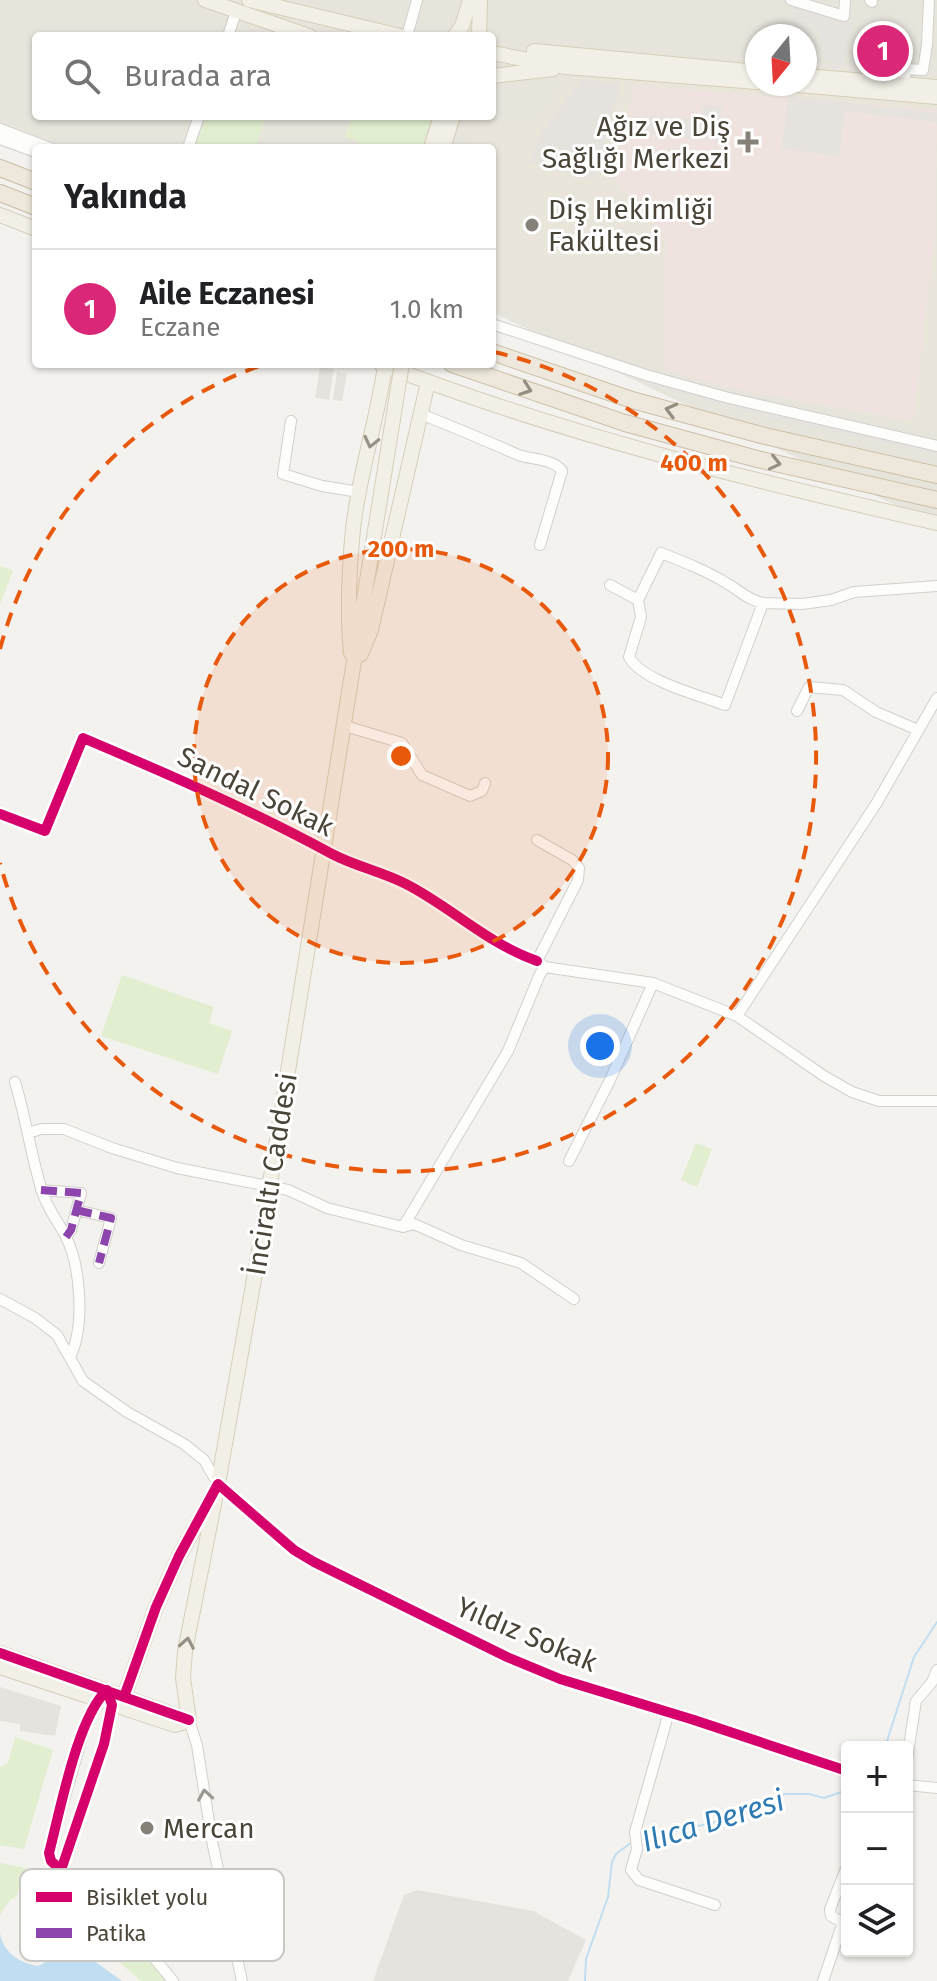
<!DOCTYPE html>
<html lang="tr">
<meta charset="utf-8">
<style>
body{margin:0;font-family:"Fira Sans",sans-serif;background:#f6f6f6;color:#202124}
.controls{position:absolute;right:24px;bottom:24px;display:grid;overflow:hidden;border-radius:8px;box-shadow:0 2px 6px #0004}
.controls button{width:72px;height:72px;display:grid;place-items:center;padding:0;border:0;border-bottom:2px solid #e0e0e0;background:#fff;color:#202124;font:40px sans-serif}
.compass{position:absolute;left:745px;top:24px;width:72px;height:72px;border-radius:50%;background:#fff;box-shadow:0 2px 6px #0004;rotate:198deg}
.you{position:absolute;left:600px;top:1046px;width:28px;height:28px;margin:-20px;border:6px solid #fff;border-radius:50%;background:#1a73e8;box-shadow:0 0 0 12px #1a73e833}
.badge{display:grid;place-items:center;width:52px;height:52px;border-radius:50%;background:#db2777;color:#fff;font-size:26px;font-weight:700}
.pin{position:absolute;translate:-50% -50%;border:4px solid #fff;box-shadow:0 2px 8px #0006}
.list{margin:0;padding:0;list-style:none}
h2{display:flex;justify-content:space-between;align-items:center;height:104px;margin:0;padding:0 32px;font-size:34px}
h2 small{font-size:26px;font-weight:400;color:#757577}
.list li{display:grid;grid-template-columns:52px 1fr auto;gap:24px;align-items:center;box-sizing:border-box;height:120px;padding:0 32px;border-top:2px solid #e0e0e0}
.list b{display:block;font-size:30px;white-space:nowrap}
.list p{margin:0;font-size:26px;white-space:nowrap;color:#757577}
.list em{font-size:26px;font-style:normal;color:#757577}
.icon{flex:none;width:44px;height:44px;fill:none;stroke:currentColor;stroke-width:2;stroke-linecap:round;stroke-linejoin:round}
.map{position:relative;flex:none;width:937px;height:1981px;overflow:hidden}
.search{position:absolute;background:#fff;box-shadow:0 2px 6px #0004;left:32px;top:32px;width:464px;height:88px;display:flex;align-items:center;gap:20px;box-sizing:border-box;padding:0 28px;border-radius:8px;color:#757577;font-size:30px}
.panel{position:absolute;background:#fff;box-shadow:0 2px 6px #0004;left:32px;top:144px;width:464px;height:224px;border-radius:8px}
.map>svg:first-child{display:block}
.residential{fill:#e7e4dc;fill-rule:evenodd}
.education{fill:#eae5da}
.medical{fill:#eee3df}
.green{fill:#e1eecf}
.parking{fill:#e6e3df}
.water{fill:#c0ddf1}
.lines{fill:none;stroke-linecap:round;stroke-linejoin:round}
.stream{stroke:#c0ddf1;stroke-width:2}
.minor-casing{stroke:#d2d0cb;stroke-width:12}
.major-casing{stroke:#d6cebb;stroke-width:16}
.highway-casing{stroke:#ccbfa9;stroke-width:18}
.minor{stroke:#fdfdfc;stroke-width:10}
.major{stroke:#f2efe6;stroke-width:14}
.highway{stroke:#ede8db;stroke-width:16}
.major-bridge-casing{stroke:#d6cebb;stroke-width:16;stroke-linecap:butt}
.major-bridge{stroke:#f2efe6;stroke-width:14}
.quiet{stroke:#8e44ad;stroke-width:8;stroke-dasharray:16 8;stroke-linecap:butt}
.cycleway-casing{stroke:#fff;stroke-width:15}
.cycleway{stroke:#d6006c;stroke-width:10}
.oneway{stroke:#948e82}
.oneway2{stroke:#969187}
.oneway3{stroke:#9b9791}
.ring{fill:none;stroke:#e8590c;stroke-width:4;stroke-dasharray:14 10}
.poi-dot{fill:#868178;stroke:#fff;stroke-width:3}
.labels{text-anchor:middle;stroke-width:6;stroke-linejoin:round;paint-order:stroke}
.poi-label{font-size:28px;fill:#4b4439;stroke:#fff;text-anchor:start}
.street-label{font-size:28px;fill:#4b4439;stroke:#fff}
.water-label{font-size:30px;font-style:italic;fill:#2e7ab2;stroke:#fff}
.key{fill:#fff;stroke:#c9c7c4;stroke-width:2}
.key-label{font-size:22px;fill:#4b4439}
.centre{fill:#e8590c;stroke:#fff;stroke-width:4}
.ring-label{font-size:24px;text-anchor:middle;font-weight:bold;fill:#e8590c;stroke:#fff;stroke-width:6;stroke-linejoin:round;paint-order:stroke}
</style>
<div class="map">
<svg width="937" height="1981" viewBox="0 0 937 1981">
<rect width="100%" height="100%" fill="#f4f2ee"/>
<path class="residential" d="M 0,0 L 937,0 L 937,525 L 492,312 L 492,148 L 65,148 L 0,125 ZM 36,36 L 492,36 L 492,116 L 36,116 ZM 757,36 L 805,36 L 805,84 L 757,84 Z"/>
<path class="education" d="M 577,74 L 937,103 L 937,430 L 720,386 L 620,355 L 492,306 L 492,148 L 465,148 L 467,122 L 538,124 L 552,102 Z"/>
<path class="medical" d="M 634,85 L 937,110 L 935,235 L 913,421 L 720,386 L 663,369 L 666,239 L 615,180 Z"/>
<path class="green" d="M 206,116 L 266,116 L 255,148 L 195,148 Z
M 352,116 L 432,116 L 422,148 L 357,148 L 359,142 L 345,137 Z
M 0,566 L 13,571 L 0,604 Z
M 122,975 L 214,1007 L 209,1023 L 232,1031 L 218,1074 L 101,1036 Z
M 696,1143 L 712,1149 L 697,1187 L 681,1180 Z
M 15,1737 L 53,1750 L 24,1849 L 0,1845 L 0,1767 L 8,1763 Z
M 0,1863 L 26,1868 L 16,1897 L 10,1900 L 0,1915 Z
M 76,1892 L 142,1952 L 167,1981 L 141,1981 L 90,1937 L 77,1929 L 72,1908 Z"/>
<path class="parking" d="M 797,3 L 852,22 L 841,76 L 831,75 L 832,62 L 823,60 L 824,54 L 820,53 L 822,31 L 789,25 Z
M 581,80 L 621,83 L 595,180 L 530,163 L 539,135 Z
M 788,96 L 937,113 L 937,122 L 845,111 L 839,156 L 782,149 Z
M 704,105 L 722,107 L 719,141 L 645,134 L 646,115 L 697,120 Z
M 320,367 L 334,369 L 329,400 L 315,398 Z
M 337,372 L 347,374 L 342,401 L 333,400 Z
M 647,380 L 778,415 L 937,450 L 937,454 L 778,420 L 646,384 Z
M 0,1687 L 61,1706 L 55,1736 L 20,1731 L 20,1724 L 0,1721 Z
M 417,1890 L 533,1911 L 586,1940 L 568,1981 L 373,1981 L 404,1895 Z"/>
<path class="water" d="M 0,1933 C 3,1952 19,1963 38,1966 L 54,1958 L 66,1945 L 79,1950 L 122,1981 L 0,1981 Z"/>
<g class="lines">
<path class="stream" d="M 885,1747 L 914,1657 L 937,1622
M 642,1839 L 724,1820 L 784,1794 L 809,1794 L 824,1798 L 847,1790
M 585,1981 L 586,1959 L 608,1897 L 612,1862 L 616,1854 L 632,1842"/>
<defs>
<path id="minor" d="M 791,0 L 844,16 L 845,0
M 870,0 L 872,2
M 228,36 L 236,12
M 407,36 L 417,0
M 902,84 L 907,69 L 923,70 L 927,45 L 929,0
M 0,129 L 50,148
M 0,139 L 36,152
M 188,148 L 199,116
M 492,324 L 646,375 L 725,397 L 937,446
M 421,414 C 453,427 485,440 516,454 C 530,460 553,458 562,471 L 540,545
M 291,421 L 283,474 L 322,486 L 359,492
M 610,585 L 638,600 L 641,617 L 629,657 C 642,681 699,695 725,705 L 763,603 L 802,604 L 831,600 L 854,592 L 937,586
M 638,600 L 661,553 C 684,562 707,571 728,584 C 740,591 748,600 763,603
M 797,711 L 809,687 L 843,690 L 876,712 L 918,730
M 345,726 L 402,743 L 422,775 L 470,796 L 482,791 L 485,783
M 0,814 L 45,831 L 83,738 C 168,774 251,810 332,854 C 355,866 382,872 406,884 C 451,907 488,944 537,961
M 545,967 L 653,983 L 737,1016 L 824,1076 L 852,1092 L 879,1101 L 937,1101
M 737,1016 L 876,804 L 937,698
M 15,1082 C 26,1118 31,1156 42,1191 C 47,1208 57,1220 65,1235 C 81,1265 85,1327 70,1357
M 28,1133 L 41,1129 L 64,1129 L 112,1148 L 177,1168 L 288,1190 L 327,1208 L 403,1227 L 414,1224 L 461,1245 L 521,1263 L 574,1299
M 569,1161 L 610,1080 L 653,983
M 41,1190 L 81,1193 L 71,1230 L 66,1237
M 76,1210 L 111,1218 L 99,1263
M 403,1227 L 508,1051 L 540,974 L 545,967 L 537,961 L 578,880 L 579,868 L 572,860 L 537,840
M 0,1299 L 35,1318 L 57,1335 L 83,1381 L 127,1412 L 184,1444 L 204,1460 L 218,1484 L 294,1550 L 314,1562 L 507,1657 L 560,1679 L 694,1720 L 847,1771
M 100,1697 L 84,1730 L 49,1853 L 51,1861 L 136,1936 L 173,1981
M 669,1712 L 635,1832 L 637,1849 L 631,1870 L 639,1880 L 715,1905
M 189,1720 L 197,1745 L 212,1841 L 242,1981
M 907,1759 L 916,1701 L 932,1682 L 937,1670
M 907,1785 L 937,1788
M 61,1870 L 104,1744 L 112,1705 L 111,1700
M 823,1981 L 842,1925 L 842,1922 L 831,1916 L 830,1909 L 847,1866"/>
<path id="major" d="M 205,0 L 309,36
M 249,0 L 400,36
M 455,36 L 462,26 L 470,0
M 479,36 L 480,0
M 534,51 L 757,72
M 492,53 L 566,67 L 757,82
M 492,76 L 553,69
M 805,76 L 937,87
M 786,84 L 937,97
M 431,148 L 441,116
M 443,148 L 453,116
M 0,215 L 36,229
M 381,364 C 561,434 749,480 937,523
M 351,653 C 347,612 349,570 353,529 C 359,474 377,421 385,366
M 361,654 L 371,630 L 428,382
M 0,1653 L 189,1720
M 0,1667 L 175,1725 L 185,1722
M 124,1697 L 156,1607 L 179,1556 L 209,1502
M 189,1720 L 183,1678 L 185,1651 L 218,1484 L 260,1245 L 397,394"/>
<path id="highway" d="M 0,168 L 36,182
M 0,193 L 36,207
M 492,352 L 632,400 L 765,436 L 937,475
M 452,364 L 625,423 L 757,459 L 937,500"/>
</defs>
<use href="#minor" class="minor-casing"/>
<use href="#major" class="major-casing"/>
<use href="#highway" class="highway-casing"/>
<use href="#minor" class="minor"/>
<use href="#major" class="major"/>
<use href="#highway" class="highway"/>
<defs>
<path id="major-bridge" d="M 397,394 L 402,364"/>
</defs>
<use href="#major-bridge" class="major-bridge-casing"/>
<use href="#major-bridge" class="major-bridge"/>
<path class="quiet" d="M 41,1190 L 81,1193 L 71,1230 L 66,1237
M 76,1210 L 111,1218 L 99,1263"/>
<defs>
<path id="cycleway" d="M 0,814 L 45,831 L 83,738 C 168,774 251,810 332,854 C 355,866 382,872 406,884 C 451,907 488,944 537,961
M 0,1653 L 189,1720
M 107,1690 L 112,1705 L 104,1744 L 61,1870 L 51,1861 L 49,1853 C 60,1812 77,1718 107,1690 Z
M 124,1697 L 156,1607 L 179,1556 L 218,1484 L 294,1550 L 314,1562 L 507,1657 L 560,1679 L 694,1720 L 847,1771"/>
</defs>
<use href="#cycleway" class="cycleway-casing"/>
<use href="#cycleway" class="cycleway"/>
</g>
<defs><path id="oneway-chevron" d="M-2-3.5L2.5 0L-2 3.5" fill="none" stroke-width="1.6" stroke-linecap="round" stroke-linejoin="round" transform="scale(2)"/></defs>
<g class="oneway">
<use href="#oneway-chevron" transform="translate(526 389) rotate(19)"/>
<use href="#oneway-chevron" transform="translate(671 410) rotate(-165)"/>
<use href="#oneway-chevron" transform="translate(775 463) rotate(13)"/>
</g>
<g class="oneway2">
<use href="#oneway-chevron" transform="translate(371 442) rotate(103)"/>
<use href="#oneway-chevron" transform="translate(187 1643) rotate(-80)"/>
</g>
<use class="oneway3" href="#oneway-chevron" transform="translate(205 1795) rotate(-99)"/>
<circle cx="401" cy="756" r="207" fill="#e8590c" fill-opacity=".12"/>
<g class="ring">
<circle cx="401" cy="756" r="207"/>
<path d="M0 649A415 415 0 0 1 262 365M494 352A415 415 0 1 1 0 863"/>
</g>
<g class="poi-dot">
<path d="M744 130h8v8h8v8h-8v8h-8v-8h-8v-8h8z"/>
<circle cx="532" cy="225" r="8"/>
<circle cx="147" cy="1828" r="8"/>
</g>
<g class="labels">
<g class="poi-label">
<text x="730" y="136" text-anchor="end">Ağız ve Diş<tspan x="730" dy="32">Sağlığı Merkezi</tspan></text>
<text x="548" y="219">Diş Hekimliği<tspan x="548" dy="32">Fakültesi</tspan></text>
<text x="163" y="1838">Mercan</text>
</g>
<g class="street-label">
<text transform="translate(256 791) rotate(26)" y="10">Sandal Sokak</text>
<text transform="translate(271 1174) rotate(-81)" y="10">İnciraltı Caddesi</text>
<text transform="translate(527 1634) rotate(23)" y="10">Yıldız Sokak</text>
</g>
<g class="water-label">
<text transform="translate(713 1821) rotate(-17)" y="10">Ilıca Deresi</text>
</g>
</g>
<rect x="20" y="1869" width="264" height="92" rx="12" class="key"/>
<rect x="36" y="1892" width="36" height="10" fill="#d6006c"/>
<rect x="36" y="1928" width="36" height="10" fill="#8e44ad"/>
<g class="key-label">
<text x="86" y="1905">Bisiklet yolu</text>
<text x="86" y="1941">Patika</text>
</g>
<circle cx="401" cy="756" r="12" class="centre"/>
<g class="ring-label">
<text x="694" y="471">400 m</text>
<text x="401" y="557">200 m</text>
</g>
</svg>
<div class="controls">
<button>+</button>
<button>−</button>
<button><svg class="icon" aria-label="layers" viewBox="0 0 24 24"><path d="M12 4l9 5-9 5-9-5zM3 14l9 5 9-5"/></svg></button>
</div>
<svg class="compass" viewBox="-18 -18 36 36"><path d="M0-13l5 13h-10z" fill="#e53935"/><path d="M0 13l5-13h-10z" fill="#757577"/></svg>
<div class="you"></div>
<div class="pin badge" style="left:883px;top:51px">1</div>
<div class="search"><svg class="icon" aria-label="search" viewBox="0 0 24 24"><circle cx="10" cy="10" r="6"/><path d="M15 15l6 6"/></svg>Burada ara</div>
<section class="panel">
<h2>Yakında<small></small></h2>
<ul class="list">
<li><span class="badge">1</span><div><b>Aile Eczanesi</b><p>Eczane</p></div><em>1.0 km</em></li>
</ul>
</section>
</div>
